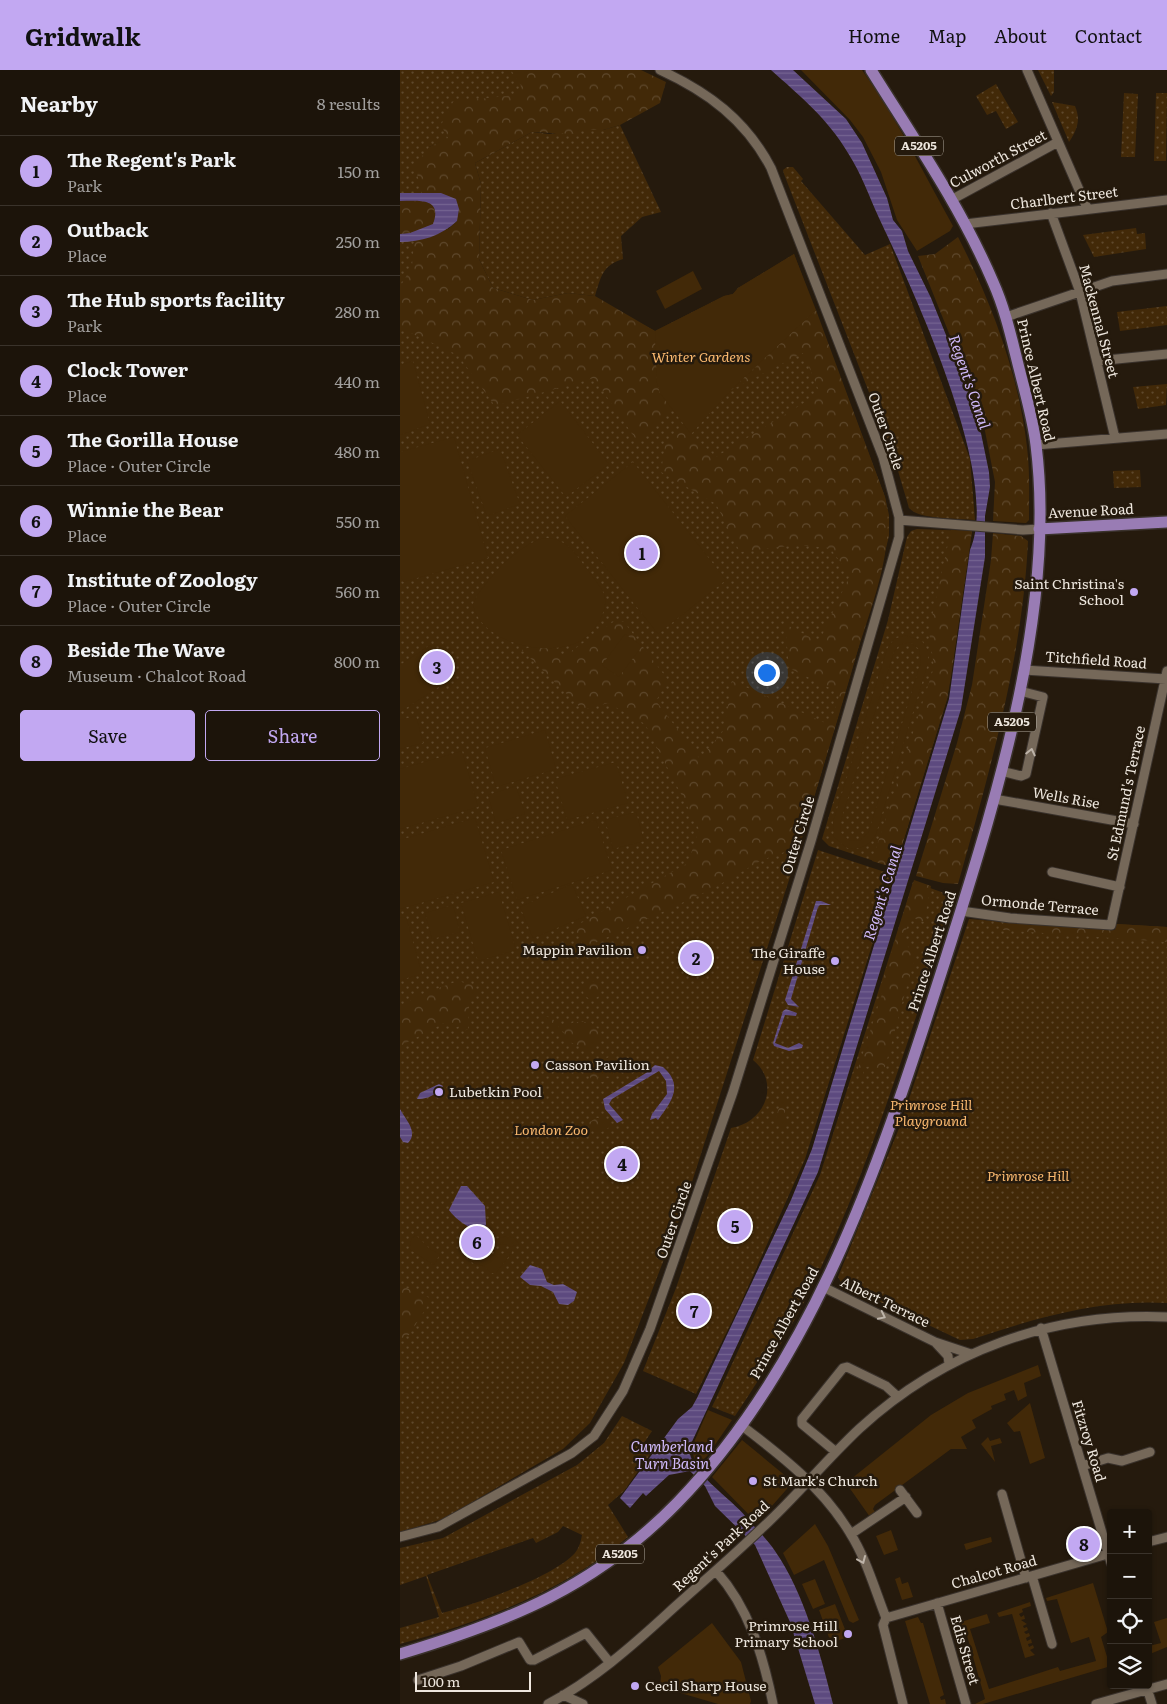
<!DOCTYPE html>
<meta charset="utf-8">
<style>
body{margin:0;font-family:Literata,serif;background:#251d13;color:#f1f3f6}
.controls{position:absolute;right:15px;bottom:15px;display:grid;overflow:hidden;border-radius:5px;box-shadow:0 1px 4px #0004}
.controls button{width:45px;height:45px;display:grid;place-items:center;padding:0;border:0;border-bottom:1px solid #3a332b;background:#1c140a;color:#f1f3f6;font:25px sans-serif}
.scale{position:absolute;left:15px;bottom:12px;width:116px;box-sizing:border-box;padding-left:5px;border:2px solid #eee7de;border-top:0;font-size:14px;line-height:18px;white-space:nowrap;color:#eee7de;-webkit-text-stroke:4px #251a0d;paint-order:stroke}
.you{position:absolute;left:366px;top:602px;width:18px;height:18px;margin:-12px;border:4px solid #fff;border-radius:50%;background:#1a73e8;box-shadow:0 0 0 8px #1a73e833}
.badge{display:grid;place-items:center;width:32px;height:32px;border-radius:50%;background:#c2a8f2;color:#111;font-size:16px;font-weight:700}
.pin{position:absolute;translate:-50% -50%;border:2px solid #fff;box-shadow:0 1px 5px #0006}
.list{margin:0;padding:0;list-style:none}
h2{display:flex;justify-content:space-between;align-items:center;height:65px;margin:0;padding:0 20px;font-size:21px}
h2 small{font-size:16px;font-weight:400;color:#a09e9c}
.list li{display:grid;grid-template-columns:32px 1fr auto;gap:15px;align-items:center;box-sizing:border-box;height:70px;padding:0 20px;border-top:1px solid #3a332b}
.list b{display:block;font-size:19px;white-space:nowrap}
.list p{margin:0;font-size:16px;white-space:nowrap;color:#a09e9c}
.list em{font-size:16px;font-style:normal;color:#a09e9c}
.actions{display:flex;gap:10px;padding:15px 20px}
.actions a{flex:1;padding:11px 0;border:1px solid #c2a8f2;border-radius:5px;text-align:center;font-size:18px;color:#c2a8f2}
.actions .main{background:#c2a8f2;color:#111}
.icon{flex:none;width:28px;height:28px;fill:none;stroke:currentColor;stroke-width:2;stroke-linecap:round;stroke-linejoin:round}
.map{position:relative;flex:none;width:767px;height:1634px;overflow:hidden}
header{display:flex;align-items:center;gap:30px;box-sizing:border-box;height:70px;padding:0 25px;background:#c2a8f2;color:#111}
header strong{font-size:24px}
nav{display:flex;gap:28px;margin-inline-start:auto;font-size:18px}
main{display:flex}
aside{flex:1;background:#1c140a}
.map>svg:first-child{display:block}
.grass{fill:url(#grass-dots);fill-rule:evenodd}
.forest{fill:url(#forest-crowns);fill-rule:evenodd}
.garden{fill:#422908;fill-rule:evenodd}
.water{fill:url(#water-rules)}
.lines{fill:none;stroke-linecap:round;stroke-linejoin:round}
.minor-casing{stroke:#3a322c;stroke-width:11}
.major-casing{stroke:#3a322c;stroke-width:14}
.minor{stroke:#756859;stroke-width:9}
.major{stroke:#997cb4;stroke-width:11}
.oneway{stroke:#beb4a9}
.poi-dot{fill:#c2a8f2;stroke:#251a0d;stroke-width:2}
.labels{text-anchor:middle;stroke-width:5;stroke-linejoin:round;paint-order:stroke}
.shield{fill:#251a0d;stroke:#b2aa9f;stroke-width:1}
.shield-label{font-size:12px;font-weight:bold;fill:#eee7de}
.street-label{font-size:14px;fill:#eee7de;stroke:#251a0d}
.park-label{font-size:14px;font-style:italic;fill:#f9b86f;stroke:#251a0d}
.poi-label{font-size:14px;fill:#eee7de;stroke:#251a0d;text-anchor:end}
.water-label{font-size:15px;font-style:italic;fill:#d0bafb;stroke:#251a0d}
</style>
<header>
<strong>Gridwalk</strong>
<nav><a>Home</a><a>Map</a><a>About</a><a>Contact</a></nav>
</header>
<main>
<aside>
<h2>Nearby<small>8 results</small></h2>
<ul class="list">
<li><span class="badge">1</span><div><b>The Regent's Park</b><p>Park</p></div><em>150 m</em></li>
<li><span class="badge">2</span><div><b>Outback</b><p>Place</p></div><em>250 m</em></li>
<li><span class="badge">3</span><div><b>The Hub sports facility</b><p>Park</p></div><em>280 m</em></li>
<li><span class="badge">4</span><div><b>Clock Tower</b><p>Place</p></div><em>440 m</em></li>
<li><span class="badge">5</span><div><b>The Gorilla House</b><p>Place · Outer Circle</p></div><em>480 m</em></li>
<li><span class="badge">6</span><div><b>Winnie the Bear</b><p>Place</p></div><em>550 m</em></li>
<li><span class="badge">7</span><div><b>Institute of Zoology</b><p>Place · Outer Circle</p></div><em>560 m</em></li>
<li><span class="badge">8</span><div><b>Beside The Wave</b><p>Museum · Chalcot Road</p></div><em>800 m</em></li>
</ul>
<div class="actions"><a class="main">Save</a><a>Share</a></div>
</aside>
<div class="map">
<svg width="767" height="1634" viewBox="0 0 767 1634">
<defs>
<pattern id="grass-dots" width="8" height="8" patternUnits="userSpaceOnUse" patternTransform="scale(1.25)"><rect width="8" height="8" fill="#422908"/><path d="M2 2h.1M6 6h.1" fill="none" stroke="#5e482c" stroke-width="1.8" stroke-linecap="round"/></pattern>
<pattern id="forest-crowns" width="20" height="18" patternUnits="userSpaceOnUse" patternTransform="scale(1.25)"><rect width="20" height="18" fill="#422908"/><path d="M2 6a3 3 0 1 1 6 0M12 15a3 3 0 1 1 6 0" fill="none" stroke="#5e482c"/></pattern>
<pattern id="water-rules" width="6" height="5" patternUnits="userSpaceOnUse" patternTransform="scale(1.25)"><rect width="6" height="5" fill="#5d4a7f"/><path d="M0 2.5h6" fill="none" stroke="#756491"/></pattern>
</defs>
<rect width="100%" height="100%" fill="#251a0d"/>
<path class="grass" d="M 0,0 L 209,0 L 29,77 L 48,159 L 27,168 L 59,218 L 238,252 L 255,261 L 324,226 L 333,224 L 338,218 L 394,184 L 485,427 L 489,445 L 489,466 L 474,525 L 397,785 L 283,1140 L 224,1293 L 190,1353 L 163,1379 L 43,1449 L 0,1462 Z
M 638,0 L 654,0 L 654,22 L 651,26 Z
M 596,14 L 618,52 L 606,59 L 596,41 L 587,45 L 576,26 Z
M 724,23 L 738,24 L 735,87 L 721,87 Z
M 756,23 L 767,23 L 766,91 L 754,91 Z
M 652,32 L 675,36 C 681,50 677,60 669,72 Z
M 220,55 L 261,142 L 242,147 L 221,166 L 223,189 C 203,195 201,206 195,226 L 168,223 L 133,230 L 93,218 L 79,189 L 81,114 L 75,93 L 132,62 L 149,64 L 179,60 L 203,60 Z
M 387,97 L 393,97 L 403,109 L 401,111 L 465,185 L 490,174 L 570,389 L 575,450 C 559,448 519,450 509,438 L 493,384 L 384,104 L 383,100 Z
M 736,158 L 737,164 L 745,163 L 746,179 L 694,187 L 683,165 Z
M 767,236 L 767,255 L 720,261 L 717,242 Z
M 767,314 L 766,335 L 738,339 L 733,317 Z
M 740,400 L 741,417 L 714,418 L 713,401 Z
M 517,459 L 572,461 L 547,629 L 495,798 L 429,776 L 422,769 L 488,550 L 507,467 L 511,461 Z
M 418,780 L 494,805 L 405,1089 L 340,1235 L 296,1324 L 243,1301 L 276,1218 L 331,1058 C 365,1053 381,1013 353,990 Z
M 513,812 L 547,824 L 553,837 C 510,960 474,1088 417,1206 C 394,1255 365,1301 335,1346 L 312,1337 L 420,1105 Z
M 569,849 L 715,860 L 716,854 L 767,857 L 767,1233 C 699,1229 636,1248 573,1269 L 560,1270 L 442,1214 L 438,1207 L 500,1056 Z
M 222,1346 L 252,1361 L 244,1373 L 251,1383 L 224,1421 L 208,1435 L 228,1467 C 163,1522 82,1551 0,1574 L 0,1558 L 39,1547 L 26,1506 L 0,1515 L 0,1478 L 43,1468 L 177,1395 L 204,1373 ZM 163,1456 L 182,1465 C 181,1471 179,1478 175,1483 C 152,1508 75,1534 42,1543 L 27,1505 L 133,1468 L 136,1473 L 158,1462 Z"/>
<path class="forest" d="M 111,0 L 241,0 L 266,12 L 260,33 L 220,55 L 203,60 L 179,60 L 172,64 L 132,62 L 75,93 L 81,114 L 79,189 L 93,218 L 133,230 L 168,223 L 195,226 L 255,261 L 257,313 L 260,323 L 272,339 L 237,371 L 194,308 L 95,336 L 58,285 L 0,258 L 0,217 L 12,196 L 14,172 L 48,159 L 57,151 L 41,123 L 22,123 L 15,96 L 29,77 L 48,68 L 41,55 L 53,32 L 114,25 L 121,16 Z
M 0,131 C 19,131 42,127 33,154 L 10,163 L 0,164 Z
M 558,167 C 591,231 619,305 627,377 C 630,401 629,426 629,450 L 626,453 L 593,451 L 595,412 L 585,361 L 573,323 L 518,186 L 535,184 Z
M 416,240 L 485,427 C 496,477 471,537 456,586 C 438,650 418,713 399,777 L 362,790 L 312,819 L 184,878 L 174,857 L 288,793 L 299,759 L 245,654 L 208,633 L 183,640 L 122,580 L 145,572 L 163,587 L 216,550 L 224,552 L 268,610 L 256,631 L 300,689 L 324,660 L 332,611 L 430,655 L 440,623 L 389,598 L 385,554 L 419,572 L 450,505 L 430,478 L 397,475 L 340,482 L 316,434 L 261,402 L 265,375 ZM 403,283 L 420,323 L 316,387 L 291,364 L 331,320 Z
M 551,460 L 572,461 L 551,607 L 547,629 L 495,798 L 472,791 L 534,597 L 529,561 Z
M 593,463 L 621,466 L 628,471 C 623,585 589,704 558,814 L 543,813 L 516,806 L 557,673 L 572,615 L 591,490 Z
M 514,810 L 531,816 L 524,852 L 511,847 L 503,868 L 507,870 L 508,877 L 518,880 C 505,919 496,958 485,997 L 475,1001 L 473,996 L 465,997 L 462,1007 L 458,999 L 482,924 L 479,922 Z
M 604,852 L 715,860 L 716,854 L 767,857 L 767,872 L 603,860 Z
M183 920a9 9 0 1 1 18 0a9 9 0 1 1-18 0Z
M 58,911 L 76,916 L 73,929 L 69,934 L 68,959 L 64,961 L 61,955 L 51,960 L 46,952 L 0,976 L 0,940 L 14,927 Z
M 144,946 L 152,948 L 164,964 L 163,958 L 174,952 L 190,952 L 198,959 L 203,970 L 188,980 L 165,970 Z
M 215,984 L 202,994 L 197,1003 L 199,1009 L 211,1008 L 202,1012 L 191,1009 L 188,1002 L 191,996 Z
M 216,988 L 213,1007 L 212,1004 L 200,1005 L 202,999 Z
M 387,1019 L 384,1055 L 375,1051 L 383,1024 Z
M 196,1048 L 204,1048 L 210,1057 L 196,1065 L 188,1053 Z
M 0,1215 L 32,1229 L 9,1265 L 0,1269 Z"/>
<path class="garden" d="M 401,0 L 462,0 C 497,48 524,104 553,156 L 550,161 L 517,181 L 497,150 L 481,102 L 463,67 L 450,50 Z
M 394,184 L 416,240 L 331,320 L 291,364 L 260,323 L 257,313 L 255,261 L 324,226 L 333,224 L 338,218 Z
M 293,201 L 302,219 L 265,239 L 256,221 Z
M 13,291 L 30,354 L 0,365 L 0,295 Z
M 160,331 L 209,394 L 166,427 L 117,365 Z
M 54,367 L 88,488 L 3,512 L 0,503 L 0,382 Z
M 100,379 L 120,434 L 87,446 L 67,391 Z
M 233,392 L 326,510 L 258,564 L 165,446 Z
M 147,468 C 168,470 175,483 187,499 C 192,507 201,516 204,524 C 207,534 204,542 200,550 C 196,557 189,566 182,570 C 152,589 80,574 73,534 C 82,513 123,469 147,468 Z
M 225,564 L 242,576 L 219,607 L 202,595 Z
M 505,565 L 522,571 L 528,581 L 528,593 L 476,764 C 469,776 461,780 447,778 L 434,767 L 433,752 L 487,579 L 494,569 ZM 510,572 L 519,579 L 521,592 L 469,761 L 461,770 L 450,771 L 441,763 L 440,753 L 494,582 L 499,575 Z
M 30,575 L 51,609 L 0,642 L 0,595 Z
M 16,646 L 23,673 L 0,679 L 0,650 Z
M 145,660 L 156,699 L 96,717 L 85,678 Z
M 62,681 L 78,737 L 0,759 L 0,699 Z
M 216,692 L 228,733 L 167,750 L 155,709 Z
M 116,716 L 125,744 L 96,753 L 88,725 Z
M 236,742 L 244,771 L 213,779 L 205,750 Z
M 75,748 L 94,812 L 0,839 L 0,770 Z
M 196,750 L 212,800 L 117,830 L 101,780 Z
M 172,814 L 186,846 L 133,868 L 120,837 Z
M 99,822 L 116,880 L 78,891 L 61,833 Z
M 53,835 L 60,862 L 32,869 L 25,843 Z
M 6,847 L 22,904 L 0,910 L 0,848 Z
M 16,1165 L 31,1180 L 40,1184 L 34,1195 L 9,1179 L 12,1168 Z
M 107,1166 L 114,1168 L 119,1174 L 110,1177 L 105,1174 L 96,1175 L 96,1169 Z
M 111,1179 L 112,1182 L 96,1203 L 91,1203 L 85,1197 L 68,1191 L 73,1186 L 75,1189 L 111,1182 Z
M 638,1295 L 641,1306 L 624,1313 L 627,1326 L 618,1331 L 614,1320 L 604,1324 L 606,1330 L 591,1336 L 592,1339 L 572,1350 L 576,1358 L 561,1367 L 567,1379 L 551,1379 L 475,1435 L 473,1439 L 476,1444 L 470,1447 L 446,1413 L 531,1345 L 568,1323 Z
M 630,1333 L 645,1388 L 630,1394 L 620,1361 L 614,1362 L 607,1353 Z
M 308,1340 L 332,1350 L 308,1385 L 297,1396 L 291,1379 Z
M 588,1367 L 590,1371 L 600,1368 L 602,1373 L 591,1376 L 595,1392 L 581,1374 Z
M 342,1370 L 393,1412 L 357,1453 L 312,1407 Z
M 415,1454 L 428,1476 L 459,1550 L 453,1553 L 449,1551 L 424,1490 L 394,1505 L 383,1483 Z
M 491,1460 L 498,1480 L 484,1485 L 476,1466 Z
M 591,1467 L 592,1472 L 566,1480 L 564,1474 Z
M 500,1507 L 502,1514 L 508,1512 L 513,1527 L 502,1530 L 495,1509 Z
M 415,1509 L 425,1534 L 413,1539 L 402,1514 Z
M 693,1513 L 708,1562 L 701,1567 L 708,1590 L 711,1589 L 711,1596 L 583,1634 L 575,1634 L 585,1629 L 564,1555 L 561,1556 L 556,1547 L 562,1545 L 564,1551 L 587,1544 L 590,1553 L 570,1559 L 589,1619 L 658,1597 L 660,1601 L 696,1591 L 689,1567 L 671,1573 L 657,1529 L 647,1531 L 646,1528 Z
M 630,1532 L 631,1536 L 622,1539 L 623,1542 L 619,1544 L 621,1547 L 624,1545 L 625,1549 L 621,1550 L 627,1554 L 623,1556 L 624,1558 L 627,1557 L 628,1560 L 624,1562 L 626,1564 L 629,1563 L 630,1566 L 626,1568 L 627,1571 L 631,1569 L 632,1573 L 628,1574 L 629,1577 L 633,1575 L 634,1578 L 630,1580 L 635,1585 L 625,1588 L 612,1544 L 599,1547 L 597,1543 Z
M 435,1534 L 448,1567 L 431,1573 L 419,1540 Z
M 518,1547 L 521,1553 L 523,1553 L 544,1625 L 540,1627 L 541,1630 L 545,1629 L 546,1634 L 530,1634 L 505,1551 Z
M 767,1548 L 767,1577 L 750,1584 L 749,1576 L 761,1573 L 754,1552 Z
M 312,1553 L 341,1592 L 351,1631 L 350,1634 L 318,1634 L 260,1617 L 261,1606 L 258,1597 Z"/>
<path class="water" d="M 371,0 L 393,0 L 446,49 L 462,73 L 487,128 L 493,150 L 502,161 L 508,181 L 531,228 L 563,307 L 577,344 L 589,402 L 590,417 L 585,446 L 585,487 L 561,639 L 418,1102 L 289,1378 C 289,1402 331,1428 346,1447 C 355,1458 367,1469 375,1481 C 404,1522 421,1586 433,1634 L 415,1634 L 390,1552 L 355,1475 L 315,1436 L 305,1416 L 290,1401 L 269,1405 L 246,1426 L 243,1423 L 230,1438 L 220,1428 L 278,1349 L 292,1337 L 297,1328 L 391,1130 L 412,1079 L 549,629 L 570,480 C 602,408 512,218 479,148 C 469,126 461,103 448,83 C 429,50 399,25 371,0 Z
M 0,123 L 41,123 L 56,129 L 59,139 L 57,151 C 41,166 21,172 0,172 L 0,164 L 10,163 L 33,154 C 43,127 18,131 0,131 Z
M 416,831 L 421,831 L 431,835 L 420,835 L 418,837 L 391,929 L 399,937 L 388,935 L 385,930 Z
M 386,939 L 397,943 L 396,946 L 385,945 L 375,973 L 388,978 L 399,973 L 403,975 L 402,978 L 389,981 L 374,976 L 373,973 L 383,941 Z
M 255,995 L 263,997 C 285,1016 270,1033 258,1050 L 256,1048 L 250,1050 L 252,1044 L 267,1024 L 266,1011 L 259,1001 L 212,1029 L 209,1034 L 223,1050 L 217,1053 L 205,1039 L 203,1029 L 246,1003 Z
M 39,1014 L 43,1016 C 38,1024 26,1030 17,1029 L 20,1023 Z
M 0,1039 C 5,1049 19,1062 8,1073 L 3,1072 L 0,1067 Z
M 61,1116 L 67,1116 L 85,1136 L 86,1155 C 77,1167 55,1149 49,1140 Z
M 130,1195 L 142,1199 L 147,1212 L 154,1215 L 163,1214 L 177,1222 L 174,1231 L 168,1235 L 159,1234 L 153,1222 L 141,1216 L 130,1215 L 120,1207 Z"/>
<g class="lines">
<defs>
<path id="minor" d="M 627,0 L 687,138
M 551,130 L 658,72
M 651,143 L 680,222 L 715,368
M 565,154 L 767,130
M 606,247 L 712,211 L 767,204
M 697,291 L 767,284
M 636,375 L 767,364
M 499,450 L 623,460 L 639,459
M 624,600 L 766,609
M 601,701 L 621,706 L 626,704 L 643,627 L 620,621
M 594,729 L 734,754
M 652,802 L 720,817
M 561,841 L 610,848 L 711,855 L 767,601
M 423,1217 L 535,1272 L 571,1284
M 641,1258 L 711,1493
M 535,1272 L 548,1286 L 549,1294
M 341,1355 C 383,1387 423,1418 450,1463 C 466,1488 475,1520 486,1548 L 483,1555 L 503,1634
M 436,1382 L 402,1354 L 402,1349 L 443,1298 L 447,1297 L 486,1316 L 498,1327
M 682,1396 L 708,1388 L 722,1391 L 750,1382
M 500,1420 L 517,1443
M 602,1424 L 626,1508
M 451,1464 L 506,1427
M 0,1467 L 38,1457 L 172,1383 L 194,1366 L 223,1321 L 250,1259 L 333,1022 L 411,771 L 499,467 L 499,447 L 483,387 L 371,98 C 346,50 308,22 260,0
M 748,1472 L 767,1467
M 316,1501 C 349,1538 363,1585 373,1634
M 632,1506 L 652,1574
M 537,1533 L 566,1634
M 486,1548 L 711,1483
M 18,1610 L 61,1596 L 119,1572 L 130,1590 L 134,1590 L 186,1563 L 210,1593
M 746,1615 L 752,1634
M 163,1625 L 183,1634
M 148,1634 C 192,1611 231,1577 268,1543 C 299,1515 331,1488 361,1459 C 395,1428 425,1391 459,1359 C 544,1281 652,1242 767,1247
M 696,1634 L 767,1614"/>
<path id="major" d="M 639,459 L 767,452
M 0,1584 C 110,1551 195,1517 277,1433 C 422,1284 489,1066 551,872 C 599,721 656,534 636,375 C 633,350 626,326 620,302 C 612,271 606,241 593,212 C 561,137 514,69 471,0"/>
</defs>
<use href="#minor" class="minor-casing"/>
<use href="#major" class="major-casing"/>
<use href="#minor" class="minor"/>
<use href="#major" class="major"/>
</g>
<defs><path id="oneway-chevron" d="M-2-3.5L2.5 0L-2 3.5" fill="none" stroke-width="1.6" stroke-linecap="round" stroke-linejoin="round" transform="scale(1.25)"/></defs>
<g class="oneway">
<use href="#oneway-chevron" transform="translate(631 682) rotate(-77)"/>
<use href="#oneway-chevron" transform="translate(482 1246) rotate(26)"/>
<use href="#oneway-chevron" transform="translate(462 1490) rotate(67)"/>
</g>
<g class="poi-dot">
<circle cx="734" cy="522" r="5"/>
<circle cx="242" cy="880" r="5"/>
<circle cx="435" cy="891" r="5"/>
<circle cx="135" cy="995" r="5"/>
<circle cx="39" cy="1022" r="5"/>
<circle cx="353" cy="1411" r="5"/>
<circle cx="448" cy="1564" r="5"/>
<circle cx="235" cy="1616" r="5"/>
</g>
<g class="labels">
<g class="shield">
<rect x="495" y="66.5" width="48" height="19" rx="4"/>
<rect x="588" y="642.5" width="48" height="19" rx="4"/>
<rect x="196" y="1474.5" width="48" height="19" rx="4"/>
</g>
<g class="shield-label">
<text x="519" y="80">A5205</text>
<text x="612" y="656">A5205</text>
<text x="220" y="1488">A5205</text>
</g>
<g class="street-label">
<text transform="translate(598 89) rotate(-28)" y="5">Culworth Street</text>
<text transform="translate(664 128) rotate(-7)" y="5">Charlbert Street</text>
<text transform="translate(699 251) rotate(75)" y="5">Mackennal Street</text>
<text transform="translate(636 310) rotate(77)" y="5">Prince Albert Road</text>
<text transform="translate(486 361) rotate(71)" y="5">Outer Circle</text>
<text transform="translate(691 441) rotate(-3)" y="5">Avenue Road</text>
<text transform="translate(696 590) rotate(4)" y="5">Titchfield Road</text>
<text transform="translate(726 723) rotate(-78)" y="5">St Edmund's Terrace</text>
<text transform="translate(666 728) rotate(10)" y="5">Wells Rise</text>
<text transform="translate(398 765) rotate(-73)" y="5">Outer Circle</text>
<text transform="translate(640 835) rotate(5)" y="5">Ormonde Terrace</text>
<text transform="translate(532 881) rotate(-72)" y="5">Prince Albert Road</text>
<text transform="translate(274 1150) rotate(-71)" y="5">Outer Circle</text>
<text transform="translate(485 1232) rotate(26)" y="5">Albert Terrace</text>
<text transform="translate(384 1253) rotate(-61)" y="5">Prince Albert Road</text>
<text transform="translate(689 1371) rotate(73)" y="5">Fitzroy Road</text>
<text transform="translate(321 1476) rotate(-43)" y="5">Regent's Park Road</text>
<text transform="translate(594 1502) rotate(-16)" y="5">Chalcot Road</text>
<text transform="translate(565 1580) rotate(74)" y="5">Edis Street</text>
</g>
<g class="park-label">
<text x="301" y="292">Winter Gardens</text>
<text x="531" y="1040">Primrose Hill<tspan x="531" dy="16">Playground</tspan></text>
<text x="151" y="1065">London Zoo</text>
<text x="628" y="1111">Primrose Hill</text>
</g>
<g class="poi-label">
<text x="724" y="519">Saint Christina's<tspan x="724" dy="16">School</tspan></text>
<text x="232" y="885">Mappin Pavilion</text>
<text x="425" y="888">The Giraffe<tspan x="425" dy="16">House</tspan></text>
<text x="145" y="1000" text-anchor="start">Casson Pavilion</text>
<text x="49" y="1027" text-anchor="start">Lubetkin Pool</text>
<text x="363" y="1416" text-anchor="start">St Mark's Church</text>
<text x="438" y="1561">Primrose Hill<tspan x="438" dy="16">Primary School</tspan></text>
<text x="245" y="1621" text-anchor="start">Cecil Sharp House</text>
</g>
<g class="water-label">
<text transform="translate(569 312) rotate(71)" y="5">Regent's Canal</text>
<text transform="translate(483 823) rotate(-73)" y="5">Regent's Canal</text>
<text x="272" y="1382">Cumberland<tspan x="272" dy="17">Turn Basin</tspan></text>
</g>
</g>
</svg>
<div class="controls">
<button>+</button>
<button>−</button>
<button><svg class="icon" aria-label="locate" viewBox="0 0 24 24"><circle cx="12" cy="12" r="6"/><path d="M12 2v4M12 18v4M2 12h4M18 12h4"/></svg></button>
<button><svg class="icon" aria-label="layers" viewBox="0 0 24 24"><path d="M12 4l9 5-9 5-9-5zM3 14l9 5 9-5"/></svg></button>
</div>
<div class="scale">100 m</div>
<div class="you"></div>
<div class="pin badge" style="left:242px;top:483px">1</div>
<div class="pin badge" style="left:296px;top:888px">2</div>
<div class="pin badge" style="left:37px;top:597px">3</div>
<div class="pin badge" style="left:222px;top:1094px">4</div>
<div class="pin badge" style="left:335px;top:1156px">5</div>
<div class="pin badge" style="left:77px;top:1172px">6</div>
<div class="pin badge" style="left:294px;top:1241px">7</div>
<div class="pin badge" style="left:684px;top:1474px">8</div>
</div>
</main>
